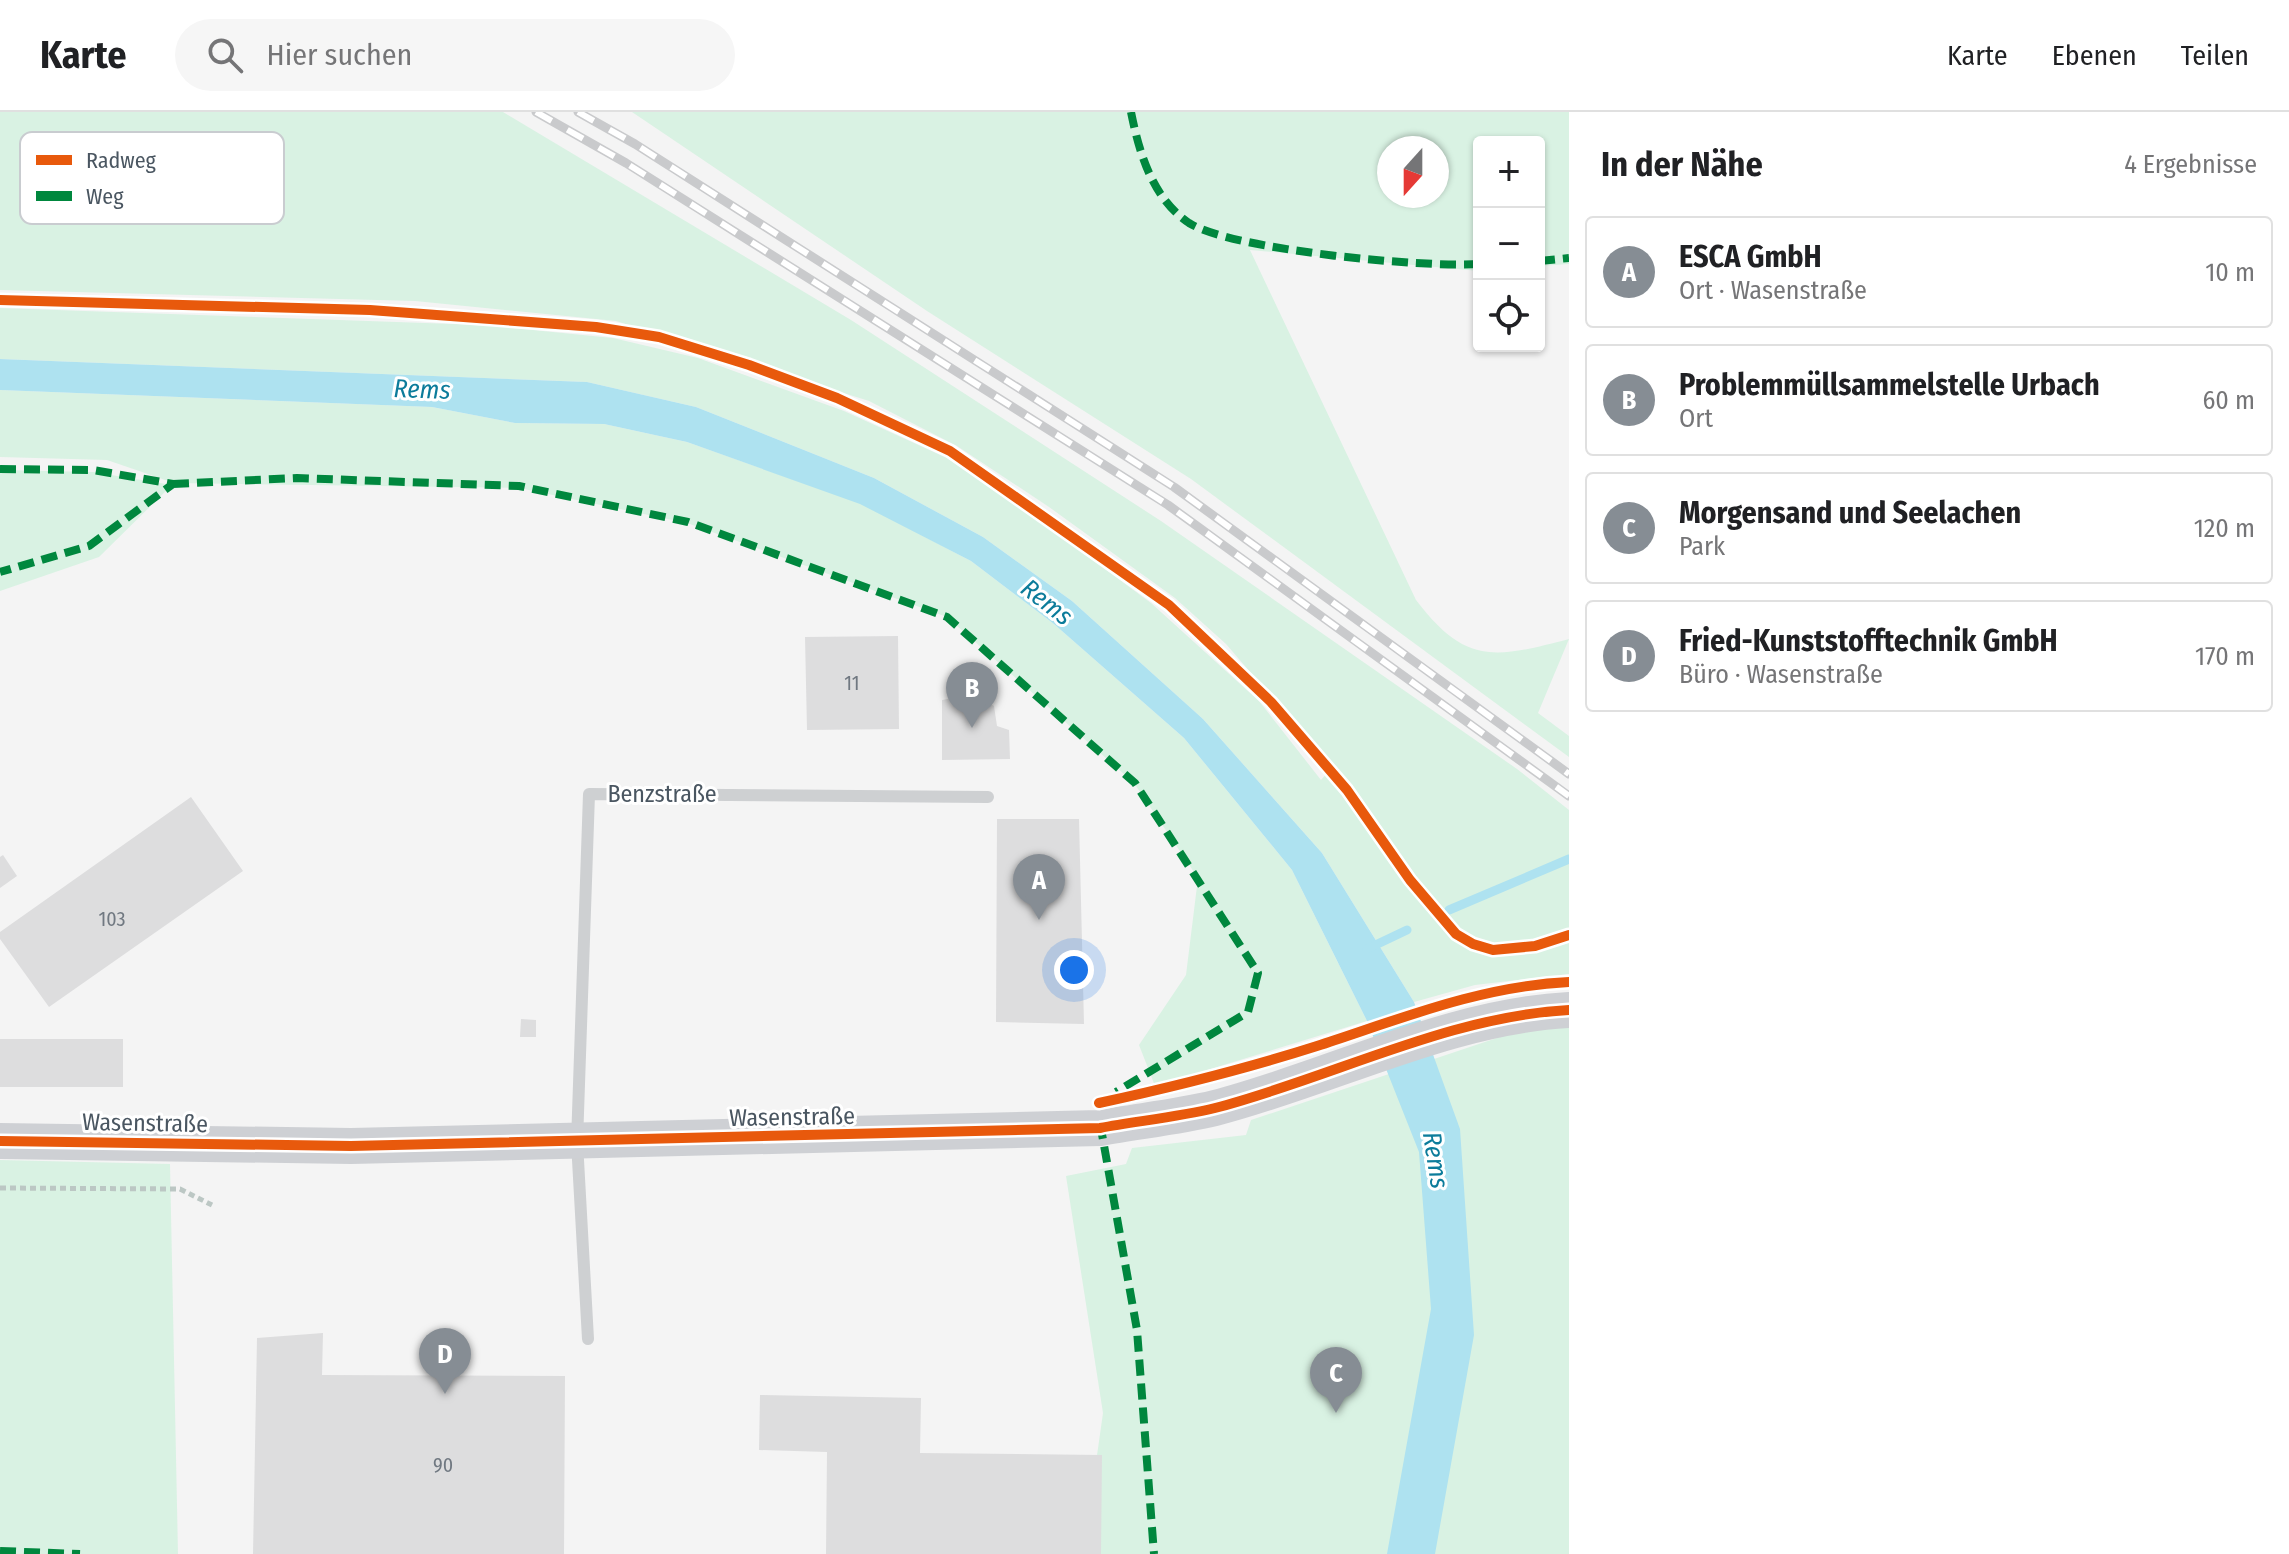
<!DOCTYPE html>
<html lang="de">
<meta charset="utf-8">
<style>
body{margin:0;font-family:"Fira Sans Condensed",sans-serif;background:#f6f6f6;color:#202124}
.controls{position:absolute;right:24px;top:24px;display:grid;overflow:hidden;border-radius:8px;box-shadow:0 2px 6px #0004}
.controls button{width:72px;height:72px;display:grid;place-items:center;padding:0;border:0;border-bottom:2px solid #e0e0e0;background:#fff;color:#202124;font:40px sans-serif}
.compass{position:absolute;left:1377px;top:24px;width:72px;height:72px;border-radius:50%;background:#fff;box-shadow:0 2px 6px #0004;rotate:201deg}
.you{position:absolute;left:1074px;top:858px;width:28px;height:28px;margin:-20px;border:6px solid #fff;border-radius:50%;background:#1a73e8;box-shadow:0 0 0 12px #1a73e833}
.badge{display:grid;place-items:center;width:52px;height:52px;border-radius:50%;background:#868d94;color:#fff;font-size:26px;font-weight:700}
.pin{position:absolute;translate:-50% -66px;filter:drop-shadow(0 2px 4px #0008)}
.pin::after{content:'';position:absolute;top:42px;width:28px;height:24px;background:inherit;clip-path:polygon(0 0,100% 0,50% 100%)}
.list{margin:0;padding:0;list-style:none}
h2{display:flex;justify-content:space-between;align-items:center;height:104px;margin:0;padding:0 32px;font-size:34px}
h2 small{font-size:26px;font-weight:400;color:#757577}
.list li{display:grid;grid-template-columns:52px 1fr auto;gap:24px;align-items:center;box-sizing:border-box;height:112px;margin:0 16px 16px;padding:0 16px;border:2px solid #e0e0e0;border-radius:8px}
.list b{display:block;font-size:30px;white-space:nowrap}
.list p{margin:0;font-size:26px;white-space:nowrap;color:#757577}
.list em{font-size:26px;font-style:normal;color:#757577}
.icon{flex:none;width:44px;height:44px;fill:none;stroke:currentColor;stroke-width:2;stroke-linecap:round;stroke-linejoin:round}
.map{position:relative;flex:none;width:1569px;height:1442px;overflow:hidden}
header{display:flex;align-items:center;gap:48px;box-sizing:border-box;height:112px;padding:0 40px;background:#fff;border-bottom:2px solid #e0e0e0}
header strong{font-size:38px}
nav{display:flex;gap:44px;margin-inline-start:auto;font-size:28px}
.search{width:560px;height:72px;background:#f6f6f6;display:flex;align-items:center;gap:20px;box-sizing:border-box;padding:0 28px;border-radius:44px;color:#757577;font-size:30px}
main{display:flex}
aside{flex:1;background:#fff}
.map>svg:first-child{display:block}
.green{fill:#d9f2e3;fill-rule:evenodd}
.water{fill:#aee2f0}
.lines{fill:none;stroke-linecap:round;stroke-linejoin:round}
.stream{stroke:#aee2f0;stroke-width:9}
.building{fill:#ddddde}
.path{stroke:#bcc7c4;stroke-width:5;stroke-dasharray:6 4;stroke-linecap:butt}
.lane{stroke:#ced0d2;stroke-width:12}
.secondary{stroke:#ced0d4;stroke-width:36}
.rail-casing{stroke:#c9cacc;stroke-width:9}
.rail{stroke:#fff;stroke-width:6;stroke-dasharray:18;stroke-linecap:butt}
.quiet{stroke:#00873e;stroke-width:8;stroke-dasharray:16 8;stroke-linecap:butt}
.cycleway-casing{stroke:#fff;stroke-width:15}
.cycleway{stroke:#e8590c;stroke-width:10}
.labels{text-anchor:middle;stroke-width:6;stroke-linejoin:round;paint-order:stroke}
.number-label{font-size:20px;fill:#707881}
.street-label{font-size:24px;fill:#4a5661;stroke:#fff}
.water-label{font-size:26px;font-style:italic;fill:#0c7c9b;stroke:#fff}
.key{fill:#fff;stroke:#c9ccd0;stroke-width:2}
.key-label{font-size:22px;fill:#4a5661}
</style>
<header>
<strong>Karte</strong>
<div class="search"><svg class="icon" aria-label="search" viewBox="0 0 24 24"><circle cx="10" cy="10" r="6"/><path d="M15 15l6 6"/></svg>Hier suchen</div>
<nav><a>Karte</a><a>Ebenen</a><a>Teilen</a></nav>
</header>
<main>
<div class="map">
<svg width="1569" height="1442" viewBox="0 0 1569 1442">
<rect width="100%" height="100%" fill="#f4f4f4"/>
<path class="green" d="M 0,0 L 503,0 L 851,208 L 1161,409 L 1517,657 L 1569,698 L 1569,862 L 1475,873 L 1414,890 L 1322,741 L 1203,607 L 1072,489 L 983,425 L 874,366 L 696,295 L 587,270 L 0,247 L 0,196 L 482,213 L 613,226 L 698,246 L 844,299 L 947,346 L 1047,414 L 1151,491 L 1259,589 L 1321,668 L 1332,655 L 1226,532 L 1175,486 L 1049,395 L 957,334 L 869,289 L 616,209 L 415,189 L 0,178 Z
M 632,0 L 1569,0 L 1569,152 L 1539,154 L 1539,30 L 1479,30 L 1479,159 L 1250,138 L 1416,488 C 1466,554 1496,546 1569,527 L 1538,601 L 1569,624 L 1569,645 L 1191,367 L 927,199 ZM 1389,36 L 1437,36 L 1437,84 L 1389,84 Z
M 0,278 L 432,295 L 515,311 L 604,312 L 687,330 L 860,391 L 971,449 L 1054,512 L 1184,626 L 1292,758 L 1367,909 L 1155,974 L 1139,933 L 1186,863 L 1198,766 L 1134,671 L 947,505 L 687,411 L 519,376 L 174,371 L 107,348 L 0,345 Z
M 0,358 L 93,360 L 172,373 L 99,445 L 0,479 Z
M 1569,902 L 1569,1442 L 1083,1442 L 1103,1301 L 1066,1064 L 1126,1052 L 1132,1036 L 1246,1023 L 1251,1008 Z
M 0,1048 L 170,1052 L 178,1442 L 0,1442 Z"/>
<path class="water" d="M 0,247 L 587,270 L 696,295 L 874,366 L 983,425 L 1072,489 L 1203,607 L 1322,741 L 1414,890 L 1460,1017 L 1474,1223 L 1435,1442 L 1387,1442 L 1431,1197 L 1419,1040 L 1367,909 L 1292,758 L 1184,626 L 1054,512 L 971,449 L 860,392 L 687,330 L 604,312 L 515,311 L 432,295 L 0,278 Z"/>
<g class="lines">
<path class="stream" d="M 1449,798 L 1569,747
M 1367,837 L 1407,818"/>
</g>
<path class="building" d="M 898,524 L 899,617 L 807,618 L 805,525 Z
M 975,582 L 994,594 L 997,614 L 1009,618 L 1010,647 L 942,648 L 942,588 Z
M 191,685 L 243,759 L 49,895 L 0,827 L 0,820 Z
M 997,707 L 1079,707 L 1084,912 L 996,910 Z
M 3,743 L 17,764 L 0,776 L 0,745 Z
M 521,907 L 536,908 L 536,925 L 520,925 Z
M 0,927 L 123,927 L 123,975 L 0,975 Z
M 323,1221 L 322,1263 L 565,1264 L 564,1442 L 253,1442 L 257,1226 Z
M 760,1283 L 921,1286 L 920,1341 L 1102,1343 L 1101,1442 L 826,1442 L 827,1340 L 759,1338 Z"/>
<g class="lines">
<path class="path" d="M 0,1076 L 180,1077 L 212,1093"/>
<path class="lane" d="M 588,1227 L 577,1030 L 589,682 L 988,685"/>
<path class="secondary" d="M 0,1029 L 351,1034 L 1100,1016 C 1138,1009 1178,1005 1215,996 C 1331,966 1449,904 1569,898"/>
<defs>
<path id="rail" d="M 536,0 L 626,51 L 1168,393 L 1569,684
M 578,0 L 635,32 L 1174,375 L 1569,662"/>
</defs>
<use href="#rail" class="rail-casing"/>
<use href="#rail" class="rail"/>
<path class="quiet" d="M 1131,0 C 1139,40 1152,86 1189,111 C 1232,138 1425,156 1479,152
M 1539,149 L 1569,146
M 0,357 L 93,358 L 173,372 L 89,434 L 0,460
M 173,372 L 297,366 L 519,374 L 688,410 L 947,505 L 1135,671 L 1258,861 L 1248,900 L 1116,980
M 1100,1011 L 1137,1218 L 1154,1442
M 0,1439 L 80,1442"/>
<defs>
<path id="cycleway" d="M 0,188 L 370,198 L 596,215 L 659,225 L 749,253 L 837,286 L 950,339 L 1169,493 L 1271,590 L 1347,678 L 1410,768 L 1456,822 L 1473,832 L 1493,838 L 1535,834 L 1569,823
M 1099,991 C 1173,975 1245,957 1317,934 C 1400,907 1481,874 1569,870
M 0,1029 L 351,1034 L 1100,1016 C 1138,1009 1178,1005 1215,996 C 1331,966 1449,904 1569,898"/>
</defs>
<use href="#cycleway" class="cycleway-casing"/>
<use href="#cycleway" class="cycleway"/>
</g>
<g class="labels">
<g class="number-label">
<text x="852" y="578">11</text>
<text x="112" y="814">103</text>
<text x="443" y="1360">90</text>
</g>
<g class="street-label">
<text x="662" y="690">Benzstraße</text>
<text transform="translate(792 1005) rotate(-1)" y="8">Wasenstraße</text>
<text transform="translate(145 1011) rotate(1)" y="8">Wasenstraße</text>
</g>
<g class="water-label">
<text transform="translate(422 277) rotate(2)" y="9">Rems</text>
<text transform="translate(1047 490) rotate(38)" y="9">Rems</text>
<text transform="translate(1436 1048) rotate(81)" y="9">Rems</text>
</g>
</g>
<rect x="20" y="20" width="264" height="92" rx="12" class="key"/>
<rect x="36" y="43" width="36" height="10" fill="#e8590c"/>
<rect x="36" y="79" width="36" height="10" fill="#00873e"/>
<g class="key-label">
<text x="86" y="56">Radweg</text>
<text x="86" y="92">Weg</text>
</g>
</svg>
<div class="controls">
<button>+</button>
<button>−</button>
<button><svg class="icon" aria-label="locate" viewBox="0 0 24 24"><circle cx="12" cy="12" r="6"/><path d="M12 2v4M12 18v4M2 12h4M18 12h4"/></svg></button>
</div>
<svg class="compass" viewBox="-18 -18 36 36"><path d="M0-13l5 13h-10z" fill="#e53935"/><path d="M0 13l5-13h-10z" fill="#757577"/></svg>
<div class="you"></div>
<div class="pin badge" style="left:1039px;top:808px">A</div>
<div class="pin badge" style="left:972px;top:616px">B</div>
<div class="pin badge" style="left:1336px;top:1301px">C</div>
<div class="pin badge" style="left:445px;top:1282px">D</div>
</div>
<aside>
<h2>In der Nähe<small>4 Ergebnisse</small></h2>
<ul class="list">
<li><span class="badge">A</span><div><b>ESCA GmbH</b><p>Ort · Wasenstraße</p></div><em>10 m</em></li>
<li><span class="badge">B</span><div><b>Problemmüllsammelstelle Urbach</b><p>Ort</p></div><em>60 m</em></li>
<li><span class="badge">C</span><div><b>Morgensand und Seelachen</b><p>Park</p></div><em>120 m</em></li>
<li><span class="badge">D</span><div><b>Fried-Kunststofftechnik GmbH</b><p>Büro · Wasenstraße</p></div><em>170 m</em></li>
</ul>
</aside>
</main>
